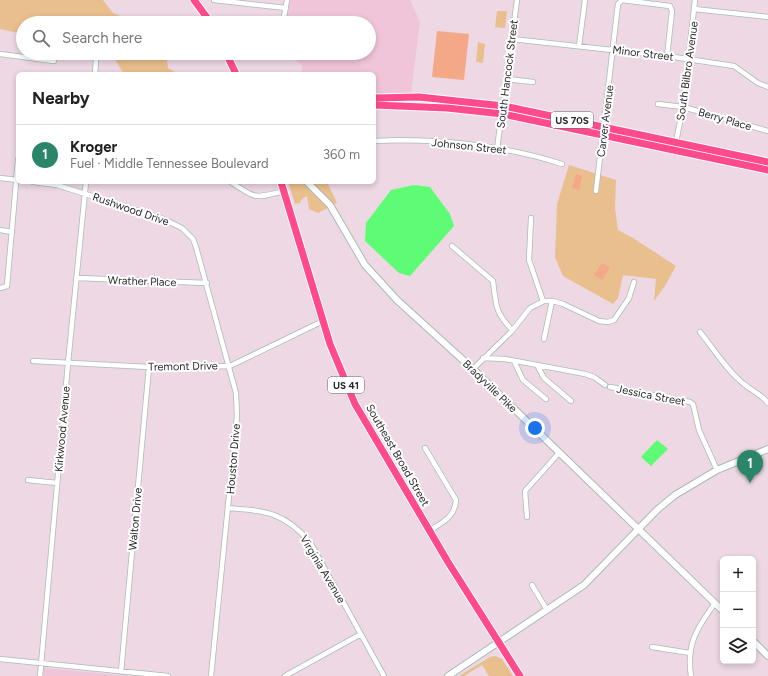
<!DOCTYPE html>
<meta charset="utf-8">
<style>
body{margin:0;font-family:Figtree,sans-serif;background:#f2f2f2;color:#222}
.controls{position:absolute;right:12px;bottom:12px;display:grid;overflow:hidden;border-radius:6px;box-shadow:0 2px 6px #0003}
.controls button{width:36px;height:36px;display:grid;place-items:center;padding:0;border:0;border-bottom:1px solid #e0e0e0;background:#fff;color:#222;font:20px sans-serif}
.you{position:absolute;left:535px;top:428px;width:14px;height:14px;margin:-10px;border:3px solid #fff;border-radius:50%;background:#1a73e8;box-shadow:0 0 0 6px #1a73e833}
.badge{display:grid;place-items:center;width:26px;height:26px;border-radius:50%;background:#2a8569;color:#fff;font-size:13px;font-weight:700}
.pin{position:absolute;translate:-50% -33px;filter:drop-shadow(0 1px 2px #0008)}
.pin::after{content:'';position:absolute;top:21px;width:14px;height:12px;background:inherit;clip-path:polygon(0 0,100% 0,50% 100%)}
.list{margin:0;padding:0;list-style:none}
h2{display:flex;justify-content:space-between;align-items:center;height:52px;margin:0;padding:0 16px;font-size:17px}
h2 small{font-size:13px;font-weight:400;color:#767676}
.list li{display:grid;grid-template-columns:26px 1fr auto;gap:12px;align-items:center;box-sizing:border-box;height:60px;padding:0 16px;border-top:1px solid #e0e0e0}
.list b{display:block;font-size:15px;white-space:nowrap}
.list p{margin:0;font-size:13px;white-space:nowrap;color:#767676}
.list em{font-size:13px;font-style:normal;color:#767676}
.icon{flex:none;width:22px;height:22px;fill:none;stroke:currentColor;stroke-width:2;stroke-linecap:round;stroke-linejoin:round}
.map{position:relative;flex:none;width:768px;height:676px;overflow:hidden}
.search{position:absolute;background:#fff;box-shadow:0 2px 6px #0003;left:16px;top:16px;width:360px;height:44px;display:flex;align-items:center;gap:10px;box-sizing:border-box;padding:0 14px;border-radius:22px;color:#767676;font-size:15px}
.panel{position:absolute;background:#fff;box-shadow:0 2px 6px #0003;left:16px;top:72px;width:360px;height:112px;border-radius:6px}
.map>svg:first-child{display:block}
.education{fill:#f1c5d9}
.green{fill:#eabf8e}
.pitch{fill:#f3a888}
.water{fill:#5efc74}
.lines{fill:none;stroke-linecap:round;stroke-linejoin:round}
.minor-casing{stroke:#a9bbb5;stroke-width:6}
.secondary-casing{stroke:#a9bbb5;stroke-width:8}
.primary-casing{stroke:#fff;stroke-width:9}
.minor{stroke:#fff;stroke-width:4.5}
.secondary{stroke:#fff;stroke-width:6}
.primary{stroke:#ff4b8c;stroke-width:7}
.labels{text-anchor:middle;stroke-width:4;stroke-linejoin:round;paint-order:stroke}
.shield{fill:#fff;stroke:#696969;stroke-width:1}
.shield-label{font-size:10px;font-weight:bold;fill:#292929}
.street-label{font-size:11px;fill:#292929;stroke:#fff}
</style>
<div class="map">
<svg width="768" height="676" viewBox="0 0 768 676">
<rect width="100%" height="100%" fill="#edd8e4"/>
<path class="education" d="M 290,0 L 410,0 L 420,22 L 411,93 L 374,95 L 374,74 L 302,74 L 302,65 L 283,53 L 369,53 L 369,23 L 285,23 Z
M 44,668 L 129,676 L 43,676 Z"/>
<path class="green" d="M 0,0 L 103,0 L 113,13 L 132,21 L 135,17 L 149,23 L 23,23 L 23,34 L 0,29 Z
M 497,11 L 507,11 L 505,28 L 495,27 Z
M 478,42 L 485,44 L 483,63 L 476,62 Z
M 111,53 L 166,53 L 168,68 L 178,74 L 124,74 Z
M 569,165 L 616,180 L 615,208 L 618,230 L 633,238 L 676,266 L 665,286 L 654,301 L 656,279 L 623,275 L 618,298 L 613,304 L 563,276 L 555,257 L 557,204 Z
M 288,182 L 327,182 L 337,203 L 318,213 L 309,209 L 307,196 L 302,199 L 300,203 L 295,204 Z
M 495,656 L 502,659 L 513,676 L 489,676 L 482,665 L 464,676 L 459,676 L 490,657 Z"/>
<path class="pitch" d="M 437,31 L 469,34 L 464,80 L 432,77 Z
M 576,174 L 582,176 L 579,190 L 572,188 Z
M 602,263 L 610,268 L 602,280 L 594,275 Z"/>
<path class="water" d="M 414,185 L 430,187 L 450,214 L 454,226 L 410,276 L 399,273 L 365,241 L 366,223 L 391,190 Z
M 657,440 L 668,449 L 651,466 L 641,457 Z"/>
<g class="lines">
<defs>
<path id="minor" d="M 214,0 L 286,8
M 694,9 L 768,17
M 283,23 L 287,0
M 512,39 L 667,56 L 734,66 L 758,83 L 768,87
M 579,46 L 585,0
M 0,54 L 54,61
M 95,74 L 96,60
M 507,79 L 533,82
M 658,104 L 683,107 L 768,131
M 374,141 C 436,138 503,145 562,164
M 676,142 L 683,107 L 695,0
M 497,149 L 517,0
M 0,178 L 18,180
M 33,182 L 57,185 L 161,218 L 182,228 L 193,239 L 196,247 L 236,393 L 237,416 L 211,676
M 231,182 C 257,200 255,198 285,191
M 596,191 L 618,4 L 622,0 L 670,6 L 672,11 L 667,56
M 531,218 L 529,260 L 543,301
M 0,230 L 12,232
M 452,246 L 493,281 C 496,305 495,312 512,330
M 78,278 L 207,283
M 0,288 L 7,286 L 18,160
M 700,332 C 714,349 727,371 744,384 C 753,392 760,393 768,403
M 544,339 L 552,301
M 483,358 L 505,359 L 585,374 L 594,377 L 605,385
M 33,361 L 149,367 L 230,366 L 323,321
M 514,361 L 523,380 L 546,399
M 537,365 L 544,378 L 571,401
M 473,369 L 511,332 L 530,308 L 544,301 L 553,301 L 563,304 L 599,321 L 608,322 L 614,320 L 629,298 L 634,282
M 610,387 L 690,402 L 693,404 L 699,430 L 717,470
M 425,448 L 456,500 C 455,517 443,522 429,531
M 28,480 L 57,483
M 228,508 C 266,511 284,512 310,542 L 384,676
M 527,517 L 525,491 L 559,453
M 532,585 L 547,610
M 652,647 L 690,653
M 0,659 L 168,676
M 121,672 L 149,367
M 40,676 L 68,363 L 86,182
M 285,676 L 361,634
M 691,676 C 686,644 697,628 715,603"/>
<path id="secondary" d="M 307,182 L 330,205 L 365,265 L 397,300 L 474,370 L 723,611
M 753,641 L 768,656
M 448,676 L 584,585 L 658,509 L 675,495 L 717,470 L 768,449"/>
<path id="primary" d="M 194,0 L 211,23
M 226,53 L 236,74
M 374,98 L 419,97 L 504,106 L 768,162
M 374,105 L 447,108 L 503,114 L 768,170
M 281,182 L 330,344 L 355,404 L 448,562 L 520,676"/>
</defs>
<use href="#minor" class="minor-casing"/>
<use href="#secondary" class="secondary-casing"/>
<use href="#primary" class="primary-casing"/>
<use href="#minor" class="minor"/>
<use href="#secondary" class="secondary"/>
<use href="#primary" class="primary"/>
</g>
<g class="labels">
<g class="shield">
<rect x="551" y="112" width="42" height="16" rx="3"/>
<rect x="328" y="377" width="36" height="16" rx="3"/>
</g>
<g class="shield-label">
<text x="572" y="124">US 70S</text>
<text x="346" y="389">US 41</text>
</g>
<g class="street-label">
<text transform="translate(643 53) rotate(7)" y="4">Minor Street</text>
<text transform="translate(687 71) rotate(-82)" y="4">South Bilbro Avenue</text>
<text transform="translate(507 74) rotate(-83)" y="4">South Hancock Street</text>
<text transform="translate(725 119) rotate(16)" y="4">Berry Place</text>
<text transform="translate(605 121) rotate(-83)" y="4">Carver Avenue</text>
<text transform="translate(469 146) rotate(6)" y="4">Johnson Street</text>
<text transform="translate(131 209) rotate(19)" y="4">Rushwood Drive</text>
<text transform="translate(142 281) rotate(2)" y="4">Wrather Place</text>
<text transform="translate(183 366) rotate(-1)" y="4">Tremont Drive</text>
<text transform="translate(490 386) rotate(44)" y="4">Bradyville Pike</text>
<text transform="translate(651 395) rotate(11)" y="4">Jessica Street</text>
<text transform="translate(62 429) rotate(-85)" y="4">Kirkwood Avenue</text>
<text transform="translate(398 455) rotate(60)" y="4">Southeast Broad Street</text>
<text transform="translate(233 459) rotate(-85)" y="4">Houston Drive</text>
<text transform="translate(135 519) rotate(-85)" y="4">Walton Drive</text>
<text transform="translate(323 569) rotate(59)" y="4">Virginia Avenue</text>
</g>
</g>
</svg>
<div class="controls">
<button>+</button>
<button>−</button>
<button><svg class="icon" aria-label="layers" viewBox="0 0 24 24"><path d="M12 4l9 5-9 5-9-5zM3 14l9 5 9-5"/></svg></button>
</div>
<div class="you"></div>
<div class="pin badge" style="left:750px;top:483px">1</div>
<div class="search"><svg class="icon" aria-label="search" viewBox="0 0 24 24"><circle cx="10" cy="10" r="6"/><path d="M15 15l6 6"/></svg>Search here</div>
<section class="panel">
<h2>Nearby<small></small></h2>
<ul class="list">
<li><span class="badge">1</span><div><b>Kroger</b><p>Fuel · Middle Tennessee Boulevard</p></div><em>360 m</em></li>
</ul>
</section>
</div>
